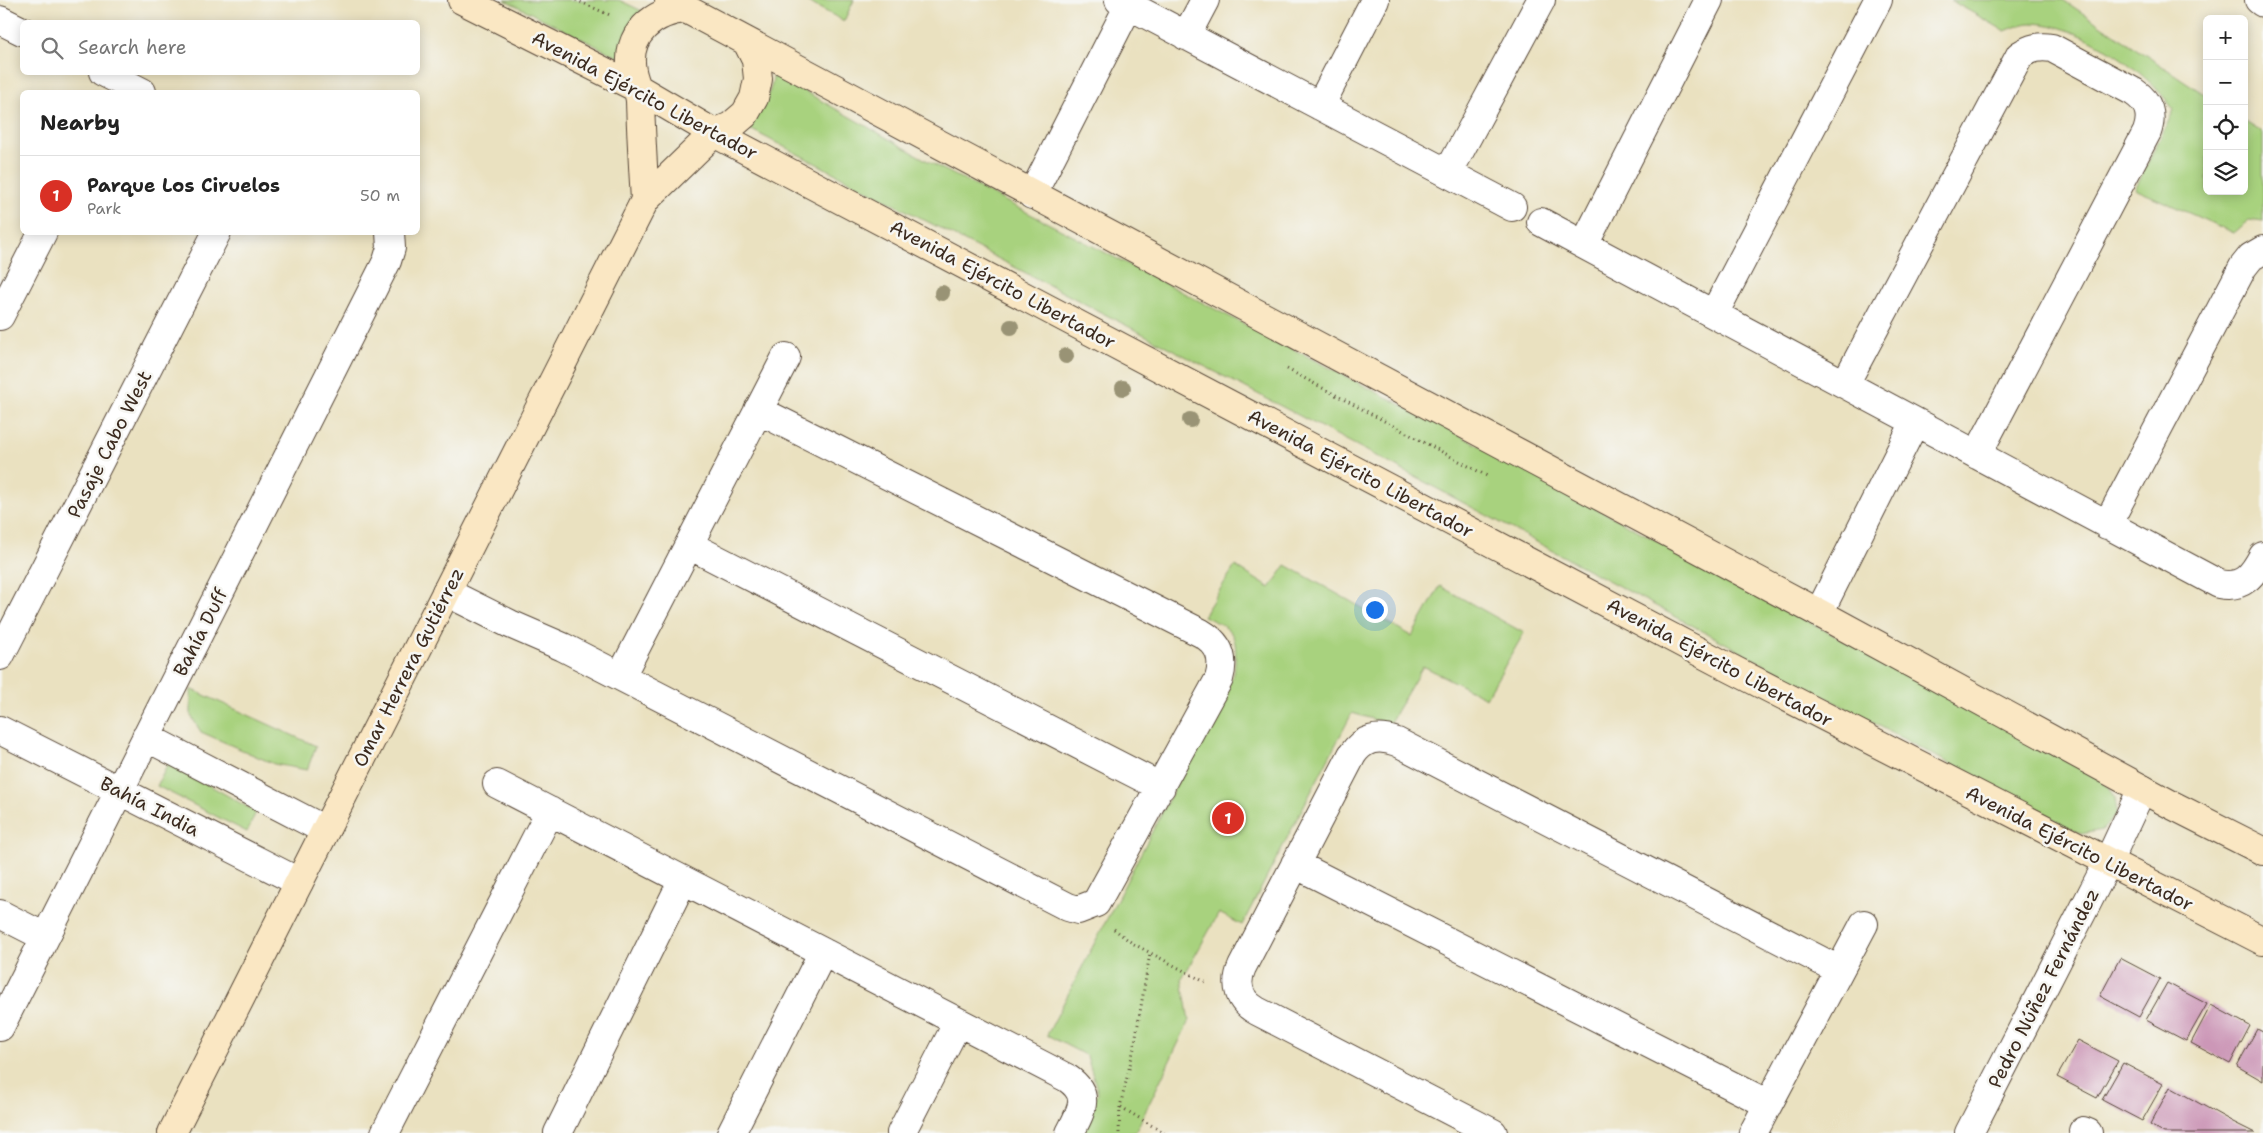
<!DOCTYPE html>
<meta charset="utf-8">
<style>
body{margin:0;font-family:"Shantell Sans",sans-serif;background:#f2f2f2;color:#222}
.controls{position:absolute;right:15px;top:15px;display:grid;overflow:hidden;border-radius:8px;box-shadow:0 2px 12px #0003}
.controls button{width:45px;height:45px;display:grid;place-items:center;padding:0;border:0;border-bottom:1px solid #e0e0e0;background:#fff;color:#222;font:25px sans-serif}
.you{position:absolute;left:1374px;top:609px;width:18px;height:18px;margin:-12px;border:4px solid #fff;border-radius:50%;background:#1a73e8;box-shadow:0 0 0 8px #1a73e833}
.badge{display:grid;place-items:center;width:32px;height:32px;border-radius:50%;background:#d93025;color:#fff;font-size:16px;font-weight:700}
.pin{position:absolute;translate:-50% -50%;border:2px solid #fff;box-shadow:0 1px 5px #0006}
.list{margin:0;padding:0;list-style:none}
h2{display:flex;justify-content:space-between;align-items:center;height:65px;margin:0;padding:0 20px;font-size:21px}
h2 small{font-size:16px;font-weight:400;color:#767676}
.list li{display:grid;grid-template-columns:32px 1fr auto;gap:15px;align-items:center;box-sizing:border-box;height:80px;padding:0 20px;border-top:1px solid #e0e0e0}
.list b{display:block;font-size:19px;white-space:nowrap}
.list p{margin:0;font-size:16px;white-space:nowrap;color:#767676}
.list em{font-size:16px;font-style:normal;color:#767676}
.icon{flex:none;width:28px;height:28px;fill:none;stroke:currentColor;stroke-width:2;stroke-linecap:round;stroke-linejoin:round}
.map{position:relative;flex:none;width:2263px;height:1133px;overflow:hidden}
.search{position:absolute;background:#fff;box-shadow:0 2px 12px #0003;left:20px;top:20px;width:400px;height:55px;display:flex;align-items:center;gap:12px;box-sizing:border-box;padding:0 18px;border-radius:8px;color:#767676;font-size:19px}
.panel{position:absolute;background:#fff;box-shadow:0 2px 12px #0003;left:20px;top:90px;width:400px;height:145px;border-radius:8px}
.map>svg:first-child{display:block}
.green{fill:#a8d27e;stroke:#727e4e}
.building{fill:#cc97b7}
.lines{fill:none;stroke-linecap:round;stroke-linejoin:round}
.street-casing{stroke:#554536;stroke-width:30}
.secondary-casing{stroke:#554536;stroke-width:30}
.path{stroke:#554536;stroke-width:3;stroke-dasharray:1 4;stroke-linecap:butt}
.street{stroke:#fff;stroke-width:28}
.secondary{stroke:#fae7c3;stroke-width:28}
.tree{fill:#999374}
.labels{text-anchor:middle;stroke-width:5;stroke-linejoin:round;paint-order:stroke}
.street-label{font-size:19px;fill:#3b2a1e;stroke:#f6f6f2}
</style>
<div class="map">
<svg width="2263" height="1133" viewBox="0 0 2263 1133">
<rect width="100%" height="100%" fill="#f6f6f2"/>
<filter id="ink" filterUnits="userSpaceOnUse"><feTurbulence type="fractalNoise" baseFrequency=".02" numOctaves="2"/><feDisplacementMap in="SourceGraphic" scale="10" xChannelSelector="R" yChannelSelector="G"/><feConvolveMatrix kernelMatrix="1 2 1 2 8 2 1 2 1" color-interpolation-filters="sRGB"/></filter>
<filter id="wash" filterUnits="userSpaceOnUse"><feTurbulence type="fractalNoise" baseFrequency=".0096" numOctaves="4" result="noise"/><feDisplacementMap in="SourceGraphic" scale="20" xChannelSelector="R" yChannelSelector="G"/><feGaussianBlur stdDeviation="1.12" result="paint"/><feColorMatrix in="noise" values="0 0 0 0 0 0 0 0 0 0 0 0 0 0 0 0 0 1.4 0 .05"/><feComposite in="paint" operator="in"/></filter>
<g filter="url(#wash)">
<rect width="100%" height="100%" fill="#eae1c0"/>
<path class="green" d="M 505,0 L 619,0 L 642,11 L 624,60 Z
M 804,0 L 854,0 L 844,21 Z
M 1950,0 L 2063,0 L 2207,96 L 2207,191 L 2244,191 L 2244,121 L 2263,133 L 2263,222 L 2249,220 L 2234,233 L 2135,189 L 2174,110 C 2145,69 2082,24 2031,23 C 2023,23 2013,28 2005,31 Z
M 774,74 L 935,165 L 1450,430 L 2101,778 L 2115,798 L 2117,814 L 2102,830 L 2081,834 L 1365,450 L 746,127 C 762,108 770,98 774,74 Z
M 1286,565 L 1412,636 L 1440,586 L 1524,633 L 1486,698 L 1423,666 L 1389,724 L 1352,713 L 1242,925 L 1219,913 L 1182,979 L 1189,1021 L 1135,1133 L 1078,1133 L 1098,1093 L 1087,1056 L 1047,1035 L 1234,673 C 1238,636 1237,630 1203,616 L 1235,566 L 1270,588 Z
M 191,689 L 316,746 L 307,770 L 274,764 L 201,732 L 191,716 Z
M 169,762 L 256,812 L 247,832 L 157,786 Z"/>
<g id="blocks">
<path class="building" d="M 2120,958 L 2160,979 L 2139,1017 L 2100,996 Z
M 2167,983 L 2207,1004 L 2186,1041 L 2146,1020 Z
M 2211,1005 L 2250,1026 L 2230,1064 L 2191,1043 Z
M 2257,1029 L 2263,1032 L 2263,1081 L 2237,1066 Z
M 2078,1040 L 2118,1061 L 2097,1098 L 2057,1077 Z
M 2123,1063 L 2163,1084 L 2142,1121 L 2102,1100 Z
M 2170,1087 L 2233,1122 L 2255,1133 L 2164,1133 L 2150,1125 Z"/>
</g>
</g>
<g filter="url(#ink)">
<use href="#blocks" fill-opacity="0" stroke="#554536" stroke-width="1"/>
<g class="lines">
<defs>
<path id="street" d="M 1119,0 L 1512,207
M 2259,0 L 2263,3
M 0,20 L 22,31
M 1186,36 L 1205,0
M 103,72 L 142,92
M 1320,106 L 1375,0
M 1448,173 L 1541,0
M 1032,195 L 1129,5
M 1541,222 L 2219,584 C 2243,589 2253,575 2263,556
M 1584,245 L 1709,0
M 1714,314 L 1878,0
M 0,316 L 43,232
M 1845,384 L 2020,55 C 2031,48 2039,46 2052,48 L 2134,92 C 2149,102 2153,115 2147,132 L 1977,455
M 2107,525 L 2243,267 L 2251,257 L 2263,250
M 689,545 L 1161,787
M 446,592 L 510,624 L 563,647 L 1068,907 L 1078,910 L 1096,903 L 1219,679 C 1225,658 1220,644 1201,633 L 758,410
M 1819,613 L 1915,422
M 0,656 L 217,232
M 621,676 L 786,357
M 0,730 L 299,882
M 146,737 L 325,830
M 497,784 L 1067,1078 C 1092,1095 1081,1111 1070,1133
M 1295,864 L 1768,1104
M 0,914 L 45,937
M 0,1027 L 387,261 L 391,248 L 390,232
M 2083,1131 L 2088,1133
M 385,1133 L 550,811
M 558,1133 L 683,880
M 731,1133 L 823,952
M 901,1133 L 958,1022
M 1493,1133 L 1257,1011 C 1239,1001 1234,985 1242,967 L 1352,755 C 1363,738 1378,735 1397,742 L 1839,970
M 1753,1133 L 1864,924
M 1969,1133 L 2108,862 L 2142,789"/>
<path id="secondary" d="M 462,0 L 639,89 L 714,133 L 1726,666 L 2263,941
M 669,0 L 1819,613 L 2170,804 L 2263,851
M 645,200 C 643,167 641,134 640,101 C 639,90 634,82 632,71 C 625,35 653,11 687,9
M 172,1133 L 645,200 L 714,133 L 731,126 L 745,114 L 754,98 L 758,79 L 756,60 L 747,42"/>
</defs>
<use href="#street" class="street-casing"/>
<use href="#secondary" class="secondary-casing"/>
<path class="path" d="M 576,0 L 612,16
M 1287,369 L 1489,477
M 1114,929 L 1132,943 L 1205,982
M 1121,1107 L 1164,1133
M 1119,1133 L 1120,1107 L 1134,1048 L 1150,953"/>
<use href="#street" class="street"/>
<use href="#secondary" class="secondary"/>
</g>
<g class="tree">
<circle cx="942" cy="293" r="8"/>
<circle cx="1011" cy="327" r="8"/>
<circle cx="1066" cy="356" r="8"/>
<circle cx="1123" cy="388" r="8"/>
<circle cx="1190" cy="420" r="8"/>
</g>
</g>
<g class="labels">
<g class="street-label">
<text transform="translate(645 95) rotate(28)" y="7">Avenida Ejército Libertador</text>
<text transform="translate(1003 284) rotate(28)" y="7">Avenida Ejército Libertador</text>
<text transform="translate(109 444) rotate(-63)" y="7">Pasaje Cabo West</text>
<text transform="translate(1361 473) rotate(28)" y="7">Avenida Ejército Libertador</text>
<text transform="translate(200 632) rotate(-63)" y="7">Bahía Duff</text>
<text transform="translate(1720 662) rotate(28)" y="7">Avenida Ejército Libertador</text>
<text transform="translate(408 667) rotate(-63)" y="7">Omar Herrera Gutiérrez</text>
<text transform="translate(150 806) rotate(27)" y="7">Bahía India</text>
<text transform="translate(2080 848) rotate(27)" y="7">Avenida Ejército Libertador</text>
<text transform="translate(2043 988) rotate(-63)" y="7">Pedro Núñez Fernández</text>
</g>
</g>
</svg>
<div class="controls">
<button>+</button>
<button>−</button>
<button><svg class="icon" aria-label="locate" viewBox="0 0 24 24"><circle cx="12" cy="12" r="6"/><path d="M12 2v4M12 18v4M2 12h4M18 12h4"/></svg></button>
<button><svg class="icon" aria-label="layers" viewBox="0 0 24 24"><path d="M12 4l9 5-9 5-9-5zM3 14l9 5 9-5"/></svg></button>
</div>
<div class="you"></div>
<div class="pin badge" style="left:1228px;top:818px">1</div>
<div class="search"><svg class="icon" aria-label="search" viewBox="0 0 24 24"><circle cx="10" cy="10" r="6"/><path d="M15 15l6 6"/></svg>Search here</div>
<section class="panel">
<h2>Nearby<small></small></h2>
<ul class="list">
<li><span class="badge">1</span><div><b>Parque Los Ciruelos</b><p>Park</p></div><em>50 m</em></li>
</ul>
</section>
</div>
